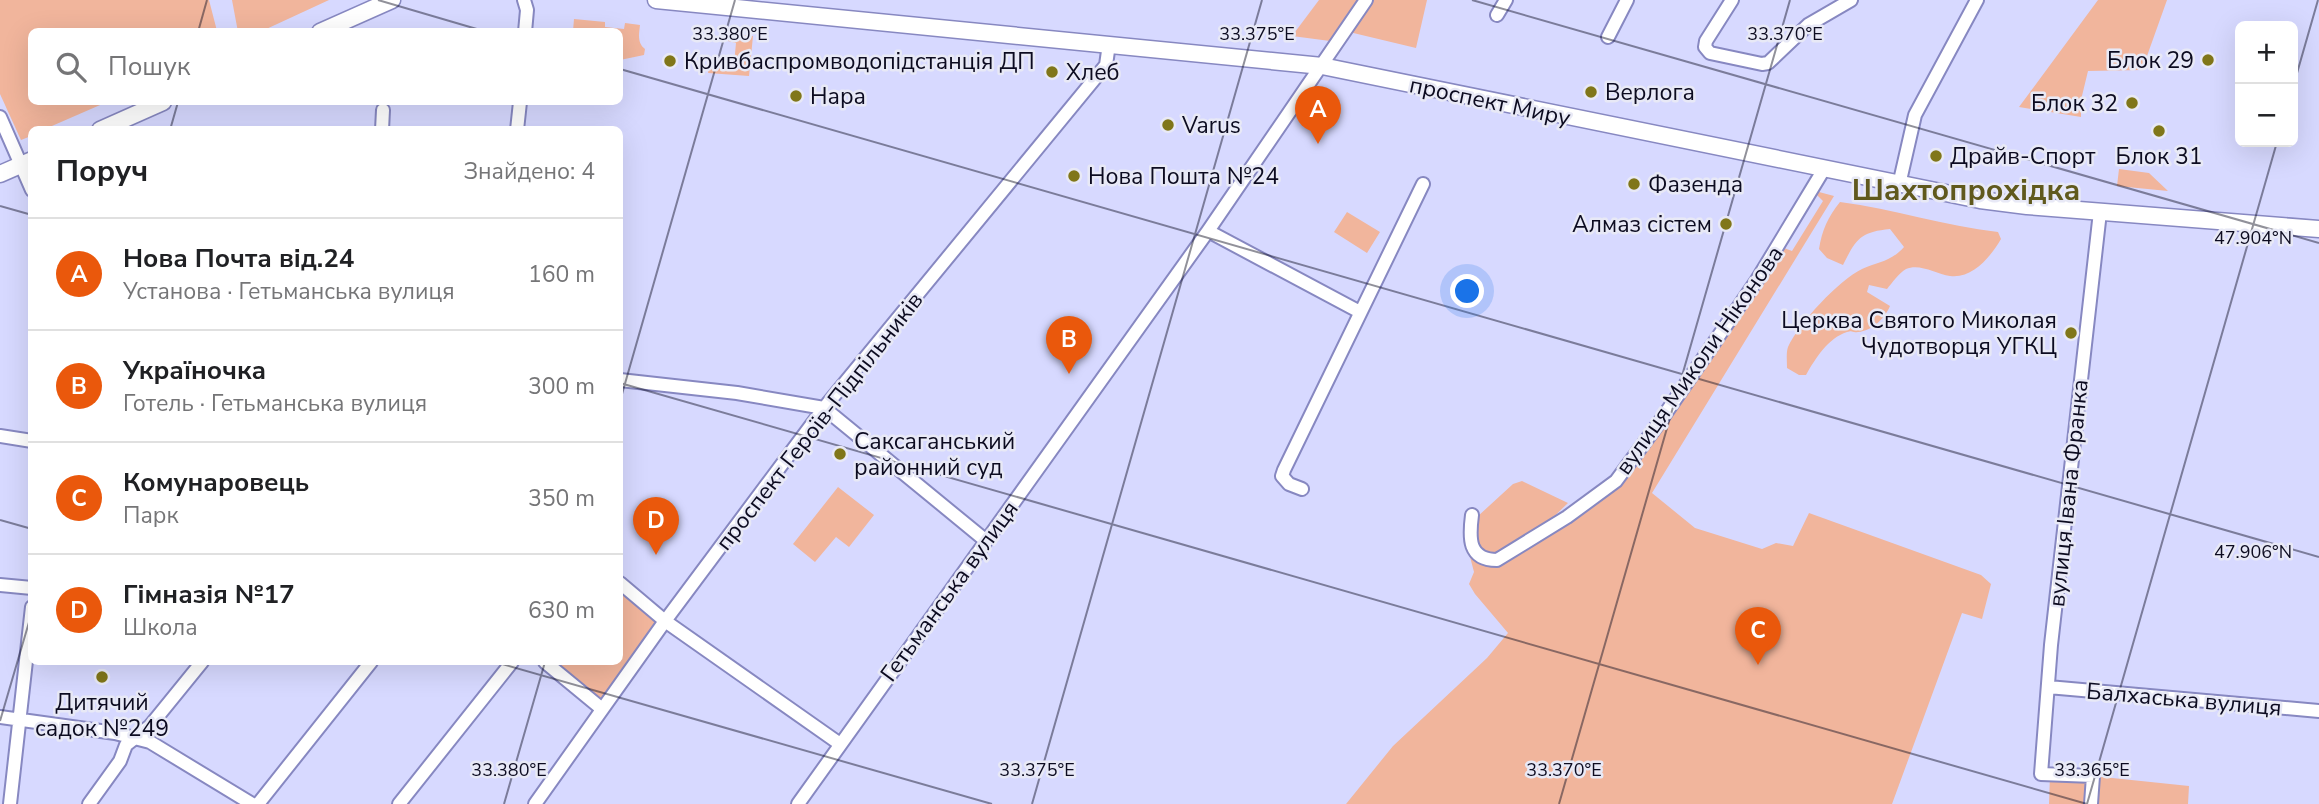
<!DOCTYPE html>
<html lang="uk">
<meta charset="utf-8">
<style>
body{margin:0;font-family:"Nunito Sans",sans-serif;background:#f2f2f2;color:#202124}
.controls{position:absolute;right:21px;top:21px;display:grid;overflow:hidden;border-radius:10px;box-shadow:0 7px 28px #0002}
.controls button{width:63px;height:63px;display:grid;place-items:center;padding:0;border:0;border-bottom:2px solid #e0e0e0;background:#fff;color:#202124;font:35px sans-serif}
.you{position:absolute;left:1468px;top:292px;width:24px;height:24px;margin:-18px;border:5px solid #fff;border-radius:50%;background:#1a73e8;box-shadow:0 0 0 10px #1a73e833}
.badge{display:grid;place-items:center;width:46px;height:46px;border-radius:50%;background:#ea580c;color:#fff;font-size:23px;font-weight:700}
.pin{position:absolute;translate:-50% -58px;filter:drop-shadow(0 2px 4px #0008)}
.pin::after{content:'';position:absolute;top:37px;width:24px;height:21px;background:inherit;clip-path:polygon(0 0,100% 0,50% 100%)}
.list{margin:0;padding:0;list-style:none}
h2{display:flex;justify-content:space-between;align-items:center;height:91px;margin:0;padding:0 28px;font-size:30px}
h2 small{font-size:23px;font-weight:400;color:#757577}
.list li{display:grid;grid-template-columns:46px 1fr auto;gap:21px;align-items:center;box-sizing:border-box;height:112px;padding:0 28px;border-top:2px solid #e0e0e0}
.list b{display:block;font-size:26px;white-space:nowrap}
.list p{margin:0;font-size:23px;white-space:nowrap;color:#757577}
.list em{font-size:23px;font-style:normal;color:#757577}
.icon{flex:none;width:38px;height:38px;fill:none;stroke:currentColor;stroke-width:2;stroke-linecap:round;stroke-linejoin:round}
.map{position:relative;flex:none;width:2319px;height:804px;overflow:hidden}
.search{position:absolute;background:#fff;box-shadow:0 7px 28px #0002;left:28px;top:28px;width:595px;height:77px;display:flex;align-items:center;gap:18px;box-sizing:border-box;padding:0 24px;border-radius:10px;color:#757577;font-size:26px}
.panel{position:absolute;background:#fff;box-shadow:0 7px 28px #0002;left:28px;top:126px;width:595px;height:539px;border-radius:10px}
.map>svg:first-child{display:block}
.green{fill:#f1b59c}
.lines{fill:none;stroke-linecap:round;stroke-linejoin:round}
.minor-casing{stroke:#8788c1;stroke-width:16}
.major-casing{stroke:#8788c1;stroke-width:19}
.minor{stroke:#fff;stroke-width:12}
.major{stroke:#fff;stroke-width:16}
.ticks{fill:none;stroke:#0c0b20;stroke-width:2;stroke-opacity:0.45}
.poi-dot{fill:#807619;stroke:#e8e9f6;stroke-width:2.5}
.labels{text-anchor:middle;stroke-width:5;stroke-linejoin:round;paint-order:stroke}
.poi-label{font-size:23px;fill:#0c0b20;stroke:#e8e9f6;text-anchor:start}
.street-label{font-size:23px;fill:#0c0b20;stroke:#e8e9f6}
.district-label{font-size:30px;font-weight:bold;fill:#60591d;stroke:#e8e9f6}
.ticks-label{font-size:18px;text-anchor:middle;fill:#0c0b20;stroke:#e8e9f6;stroke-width:5;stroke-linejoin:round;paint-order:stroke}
</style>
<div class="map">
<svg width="2319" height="804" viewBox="0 0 2319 804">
<rect width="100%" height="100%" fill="#d7d9ff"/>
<path class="green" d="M 0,0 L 209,0 L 217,31 L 32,32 L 32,102 L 107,102 L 45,129 L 32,130 L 31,136 L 21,140 L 0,94 Z
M 232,0 L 329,0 L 262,31 L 238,32 Z
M 1319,0 L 1357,0 L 1330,41 L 1292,36 Z
M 1366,0 L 1427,0 L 1416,48 L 1345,31 Z
M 2098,0 L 2167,0 L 2142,70 L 2088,71 L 2081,100 L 2081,117 L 2019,107 Z
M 574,19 L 605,22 L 605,27 L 624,29 L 625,23 L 640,25 C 639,34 637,43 645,49 L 644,55 L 620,60 L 620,32 L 573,31 Z
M 729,33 L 753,36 L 749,76 L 708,73 L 710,63 L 734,64 L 736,43 L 728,41 Z
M 2119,169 L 2149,173 L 2168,191 L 2117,186 Z
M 1819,192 L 1834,196 L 1652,493 L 1695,528 L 1762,549 L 1776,543 L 1793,546 L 1809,513 L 1981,575 L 1991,584 L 1982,619 L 1962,613 L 1892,804 L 1346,804 L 1393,746 L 1487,658 L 1508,633 L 1475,594 L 1469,584 L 1474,572 L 1468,549 L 1487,564 L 1569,520 L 1654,439 L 1784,248 L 1792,251 L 1823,201 L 1817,195 Z
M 1840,202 C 1894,209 1945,226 1998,232 L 2001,239 C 1991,256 1973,279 1950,276 C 1936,274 1920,263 1906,269 C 1899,273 1892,283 1887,289 L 1869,285 L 1867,292 L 1890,306 C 1885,318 1872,331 1858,332 C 1851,333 1854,330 1847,332 C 1828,338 1815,359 1806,375 L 1799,375 L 1787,368 C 1787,361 1786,353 1788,347 C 1799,323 1839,280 1862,269 C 1878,262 1892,261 1904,247 L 1890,229 C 1860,232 1856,239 1843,265 L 1827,258 L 1819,249 C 1822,230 1828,217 1840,202 Z
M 1347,212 L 1380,232 L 1367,253 L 1334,232 Z
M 1522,481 L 1568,503 C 1544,526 1519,552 1487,557 L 1476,545 L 1477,517 L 1513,484 Z
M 838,487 L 874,515 L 849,547 L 836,537 L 815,562 L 793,544 Z
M 620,591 L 658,622 L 606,698 L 600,700 L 551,662 L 620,662 Z
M 2050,775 L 2093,776 L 2189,786 L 2188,804 L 2049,804 Z"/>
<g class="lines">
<defs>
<path id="minor" d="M 524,0 L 527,10 L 525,32
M 1732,0 L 1706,41 L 1705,47 L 1710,53 L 1762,64 L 1768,63 L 1808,25 L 1851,0
M 1497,15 L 1506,0
M 1608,37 L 1627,0
M 0,117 L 32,190
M 382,130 L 383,110
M 517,130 L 520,102
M 1899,185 L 1915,115 L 1977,0
M 1208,231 L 1360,312
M 620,380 L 737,393 L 824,408 L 985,540
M 0,436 L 32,441
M 1302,489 L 1289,484 L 1282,476 L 1284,470 L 1423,184
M 1472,515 C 1469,538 1468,560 1497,560 L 1567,517 L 1616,481 L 1661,420 L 1757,280 L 1824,169
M 620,583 L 665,621 L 840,744
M 0,585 L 32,588
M 545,662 L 602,709
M 2048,687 L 2319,711
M 0,717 L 115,733 L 150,742 L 252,804
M 10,804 L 32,607
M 89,804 L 120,761 L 126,745 L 150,726 L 202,662
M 258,804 L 371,662
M 399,804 L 512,662
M 535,804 L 665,621 L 824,408 L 1106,65 L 1109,44
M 798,804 L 1208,231 L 1366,0
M 2091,804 L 2093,776 L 2041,774 L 2051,645 L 2100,212"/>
<path id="major" d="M 656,0 L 1322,66 L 1980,200 L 2027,206 L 2319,229
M 320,32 L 392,0
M 100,130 L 163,102
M 0,174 L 32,160"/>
</defs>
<use href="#minor" class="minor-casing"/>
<use href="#major" class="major-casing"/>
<use href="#minor" class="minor"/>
<use href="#major" class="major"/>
</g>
<path class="ticks" d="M 378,0 L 487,32M 1472,0 L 2319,243M 198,32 L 207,0M 620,69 L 2319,557M 2293,87 L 2318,0M 170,130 L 178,102M 0,206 L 32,215M 620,383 L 2087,804M 620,401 L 735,0M 0,520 L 32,529M 495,662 L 992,804M 0,721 L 32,612M 504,804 L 545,662M 1032,804 L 1262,0M 1559,804 L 1790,0M 2087,804 L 2277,142"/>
<g class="poi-dot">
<circle cx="2208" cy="60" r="7"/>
<circle cx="670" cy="61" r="7"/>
<circle cx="1052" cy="72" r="7"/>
<circle cx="1591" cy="92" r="7"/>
<circle cx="796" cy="96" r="7"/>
<circle cx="2132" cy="103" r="7"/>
<circle cx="1168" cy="125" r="7"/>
<circle cx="2159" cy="131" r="7"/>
<circle cx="1936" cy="156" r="7"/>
<circle cx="1074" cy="176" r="7"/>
<circle cx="1634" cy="184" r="7"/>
<circle cx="1726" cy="224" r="7"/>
<circle cx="2071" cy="333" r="7"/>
<circle cx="840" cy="454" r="7"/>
<circle cx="102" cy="677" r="7"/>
</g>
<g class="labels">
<g class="poi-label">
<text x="2194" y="68" text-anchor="end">Блок 29</text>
<text x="684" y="69">Кривбаспромводопідстанція ДП</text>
<text x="1066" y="80">Хлеб</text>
<text x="1605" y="100">Beрлога</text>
<text x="810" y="104">Нара</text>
<text x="2118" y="111" text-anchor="end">Блок 32</text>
<text x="1182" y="133">Varus</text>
<text x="1950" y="164">Драйв-Спорт</text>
<text x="2159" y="164" text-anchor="middle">Блок 31</text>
<text x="1088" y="184">Нова Пошта №24</text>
<text x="1648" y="192">Фазенда</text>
<text x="1712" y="232" text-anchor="end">Алмаз сістем</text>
<text x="2057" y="328" text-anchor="end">Церква Святого Миколая<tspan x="2057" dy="26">Чудотворця УГКЦ</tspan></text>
<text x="854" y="449">Саксаганський<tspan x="854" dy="26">районний суд</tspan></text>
<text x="102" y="710" text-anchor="middle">Дитячий<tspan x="102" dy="26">садок №249</tspan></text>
</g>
<g class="street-label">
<text transform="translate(1490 101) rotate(12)" y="8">проспект Миру</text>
<text transform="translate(1699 360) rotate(-55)" y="8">вулиця Миколи Ніконова</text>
<text transform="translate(819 421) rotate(-52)" y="8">проспект Героїв-Підпільників</text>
<text transform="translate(2068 493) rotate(-84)" y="8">вулиця Івана Франка</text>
<text transform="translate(949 591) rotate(-54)" y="8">Гетьманська вулиця</text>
<text transform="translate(2184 699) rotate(5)" y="8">Балхаська вулиця</text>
</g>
<g class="district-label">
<text x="1966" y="200">Шахтопрохідка</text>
</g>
</g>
<g class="ticks-label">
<text x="730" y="40">33.380°E</text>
<text x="1257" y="40">33.375°E</text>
<text x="1785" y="40">33.370°E</text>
<text x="2253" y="244">47.904°N</text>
<text x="2253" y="558">47.906°N</text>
<text x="509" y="776">33.380°E</text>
<text x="1037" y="776">33.375°E</text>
<text x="1564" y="776">33.370°E</text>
<text x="2092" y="776">33.365°E</text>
</g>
</svg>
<div class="controls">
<button>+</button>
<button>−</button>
</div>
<div class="you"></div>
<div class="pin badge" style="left:1318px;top:144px">A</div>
<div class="pin badge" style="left:1069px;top:374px">B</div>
<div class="pin badge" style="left:1758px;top:665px">C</div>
<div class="pin badge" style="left:656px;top:555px">D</div>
<div class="search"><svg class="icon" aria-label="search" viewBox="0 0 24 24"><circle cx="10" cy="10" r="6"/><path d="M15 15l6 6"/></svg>Пошук</div>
<section class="panel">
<h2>Поруч<small>Знайдено: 4</small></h2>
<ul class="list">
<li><span class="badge">A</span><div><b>Нова Почта від.24</b><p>Установа · Гетьманська вулиця</p></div><em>160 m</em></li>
<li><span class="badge">B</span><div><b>Україночка</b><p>Готель · Гетьманська вулиця</p></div><em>300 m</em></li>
<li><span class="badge">C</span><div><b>Комунаровець</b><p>Парк</p></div><em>350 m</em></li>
<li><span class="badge">D</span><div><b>Гімназія №17</b><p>Школа</p></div><em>630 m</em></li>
</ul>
</section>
</div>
